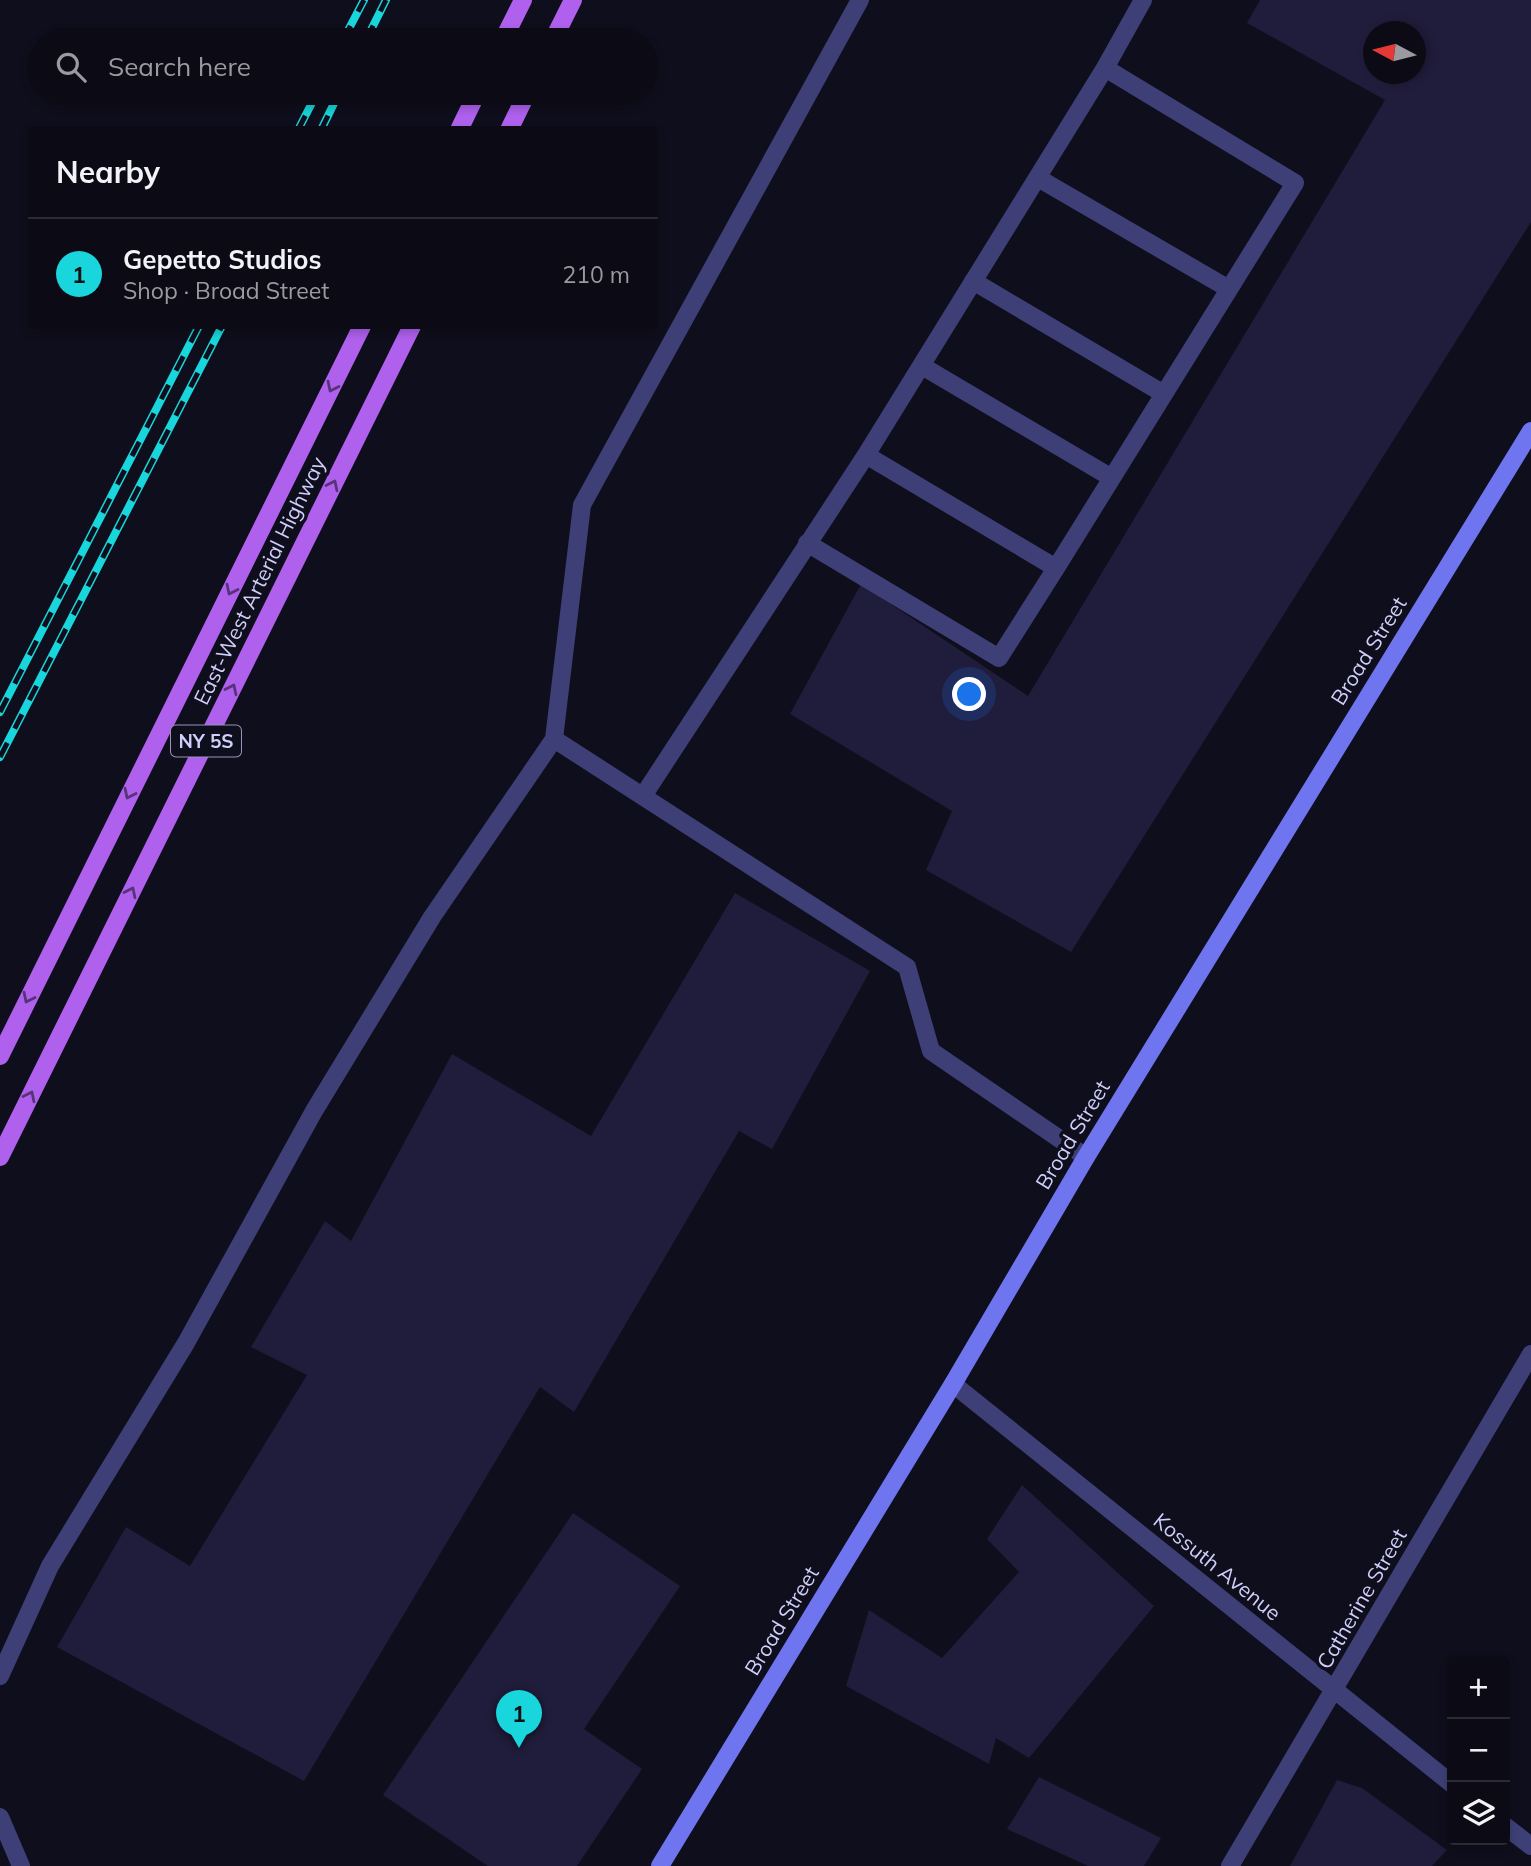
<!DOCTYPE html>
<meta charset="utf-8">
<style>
body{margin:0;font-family:Mulish,sans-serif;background:#14131e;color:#f1f3f6}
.controls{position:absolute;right:21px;bottom:21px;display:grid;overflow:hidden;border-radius:7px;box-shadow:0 4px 10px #0003}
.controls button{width:63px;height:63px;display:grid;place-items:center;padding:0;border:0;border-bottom:2px solid #2b2b34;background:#0b0a15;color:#f1f3f6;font:35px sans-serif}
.compass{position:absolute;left:1363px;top:21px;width:63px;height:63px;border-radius:50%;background:#0b0a15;box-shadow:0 4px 10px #0003;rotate:277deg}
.you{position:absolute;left:970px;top:695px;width:24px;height:24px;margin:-18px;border:5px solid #fff;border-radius:50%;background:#1a73e8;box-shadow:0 0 0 10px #1a73e833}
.badge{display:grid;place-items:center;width:46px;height:46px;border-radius:50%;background:#18d6db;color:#111;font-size:23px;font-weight:700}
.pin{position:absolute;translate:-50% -58px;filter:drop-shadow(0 2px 4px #0008)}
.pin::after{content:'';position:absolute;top:37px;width:24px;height:21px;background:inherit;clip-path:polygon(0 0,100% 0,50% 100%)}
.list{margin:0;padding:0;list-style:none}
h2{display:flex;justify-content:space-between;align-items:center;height:91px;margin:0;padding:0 28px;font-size:30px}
h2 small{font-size:23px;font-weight:400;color:#9a9aa0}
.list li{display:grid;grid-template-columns:46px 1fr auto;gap:21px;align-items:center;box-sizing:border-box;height:112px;padding:0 28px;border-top:2px solid #2b2b34}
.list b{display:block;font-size:26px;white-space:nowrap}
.list p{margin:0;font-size:23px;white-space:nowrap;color:#9a9aa0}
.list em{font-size:23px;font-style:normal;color:#9a9aa0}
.icon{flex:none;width:38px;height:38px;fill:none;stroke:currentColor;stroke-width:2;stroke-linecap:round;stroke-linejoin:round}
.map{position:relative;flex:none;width:1531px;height:1866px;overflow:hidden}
.search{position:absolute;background:#0b0a15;box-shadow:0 4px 10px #0003;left:28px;top:28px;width:630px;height:77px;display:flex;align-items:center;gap:18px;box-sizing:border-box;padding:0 24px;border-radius:38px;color:#9a9aa0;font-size:26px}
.panel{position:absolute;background:#0b0a15;box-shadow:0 4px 10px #0003;left:28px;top:126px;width:630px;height:203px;border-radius:7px}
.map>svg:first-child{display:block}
.building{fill:#201c3b;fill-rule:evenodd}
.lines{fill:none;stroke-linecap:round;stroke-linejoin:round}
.service{stroke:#3e3f76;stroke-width:18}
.minor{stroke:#3e3f76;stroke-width:18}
.secondary{stroke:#6f75ef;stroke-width:18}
.primary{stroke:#af61ee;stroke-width:18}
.rail-casing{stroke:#18d6db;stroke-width:8}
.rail{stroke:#0f0e1c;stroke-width:5;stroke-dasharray:16;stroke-linecap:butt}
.oneway{stroke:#57337a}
.labels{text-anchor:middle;stroke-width:7;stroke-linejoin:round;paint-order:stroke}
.shield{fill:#0f0e1c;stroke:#9694b7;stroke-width:2}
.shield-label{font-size:19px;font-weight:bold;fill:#d0cefa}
.street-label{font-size:21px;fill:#d0cefa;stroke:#0f0e1c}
</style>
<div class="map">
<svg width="1531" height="1866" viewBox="0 0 1531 1866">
<rect width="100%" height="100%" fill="#0f0e1c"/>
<path class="building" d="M 1260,0 L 1531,0 L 1531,222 L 1071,952 L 926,870 L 952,811 L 790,714 L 861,584 L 1028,696 L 1385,100 L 1247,23 ZM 1374,32 L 1416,32 L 1416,74 L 1374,74 Z
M 735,893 L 870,971 L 772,1149 L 739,1131 L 574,1412 L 540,1387 L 304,1781 L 57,1647 L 126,1527 L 190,1566 L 307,1375 L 251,1347 L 325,1221 L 351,1241 L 452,1054 L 591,1136 Z
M 1022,1485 L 1154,1606 L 1029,1758 L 996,1738 L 989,1764 L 846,1686 L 869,1610 L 942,1658 L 1019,1572 L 987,1539 Z
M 573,1513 L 680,1586 L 584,1729 L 642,1769 L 577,1866 L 488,1866 L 383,1795 Z
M 1039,1777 L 1161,1838 L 1144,1866 L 1088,1866 L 1007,1829 Z
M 1337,1780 L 1362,1788 L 1447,1850 L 1432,1866 L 1290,1866 Z"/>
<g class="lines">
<path class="service" d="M 860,0 L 582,505 L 554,739 L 907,967 L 931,1051 L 1086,1157
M 1038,178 L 1229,289
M 973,281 L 1164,394
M 922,366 L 1112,478
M 866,455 L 1056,568 L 1295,183 L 1105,68
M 807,543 L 999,658 L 1056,568
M 643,796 L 866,455 L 1105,68 L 1143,0
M 0,1676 L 50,1566 L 186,1343 L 314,1111 L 432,917 L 554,739
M 0,1817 L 21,1866"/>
<path class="minor" d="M 953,1384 L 1452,1784
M 1505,1826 L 1531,1846
M 1230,1866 L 1531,1354"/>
<path class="secondary" d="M 660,1866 L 953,1384 L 1086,1157 L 1531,431"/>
<path class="primary" d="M 503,40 L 523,0
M 553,40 L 573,0
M 459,130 L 477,93
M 509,130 L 527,93
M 0,1056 L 362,326
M 0,1157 L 412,326"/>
<defs>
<path id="rail" d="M 343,40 L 364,0
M 366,40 L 386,0
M 298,130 L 317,93
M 321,130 L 339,93
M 0,712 L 199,326
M 0,757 L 222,326"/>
</defs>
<use href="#rail" class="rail-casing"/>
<use href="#rail" class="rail"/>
</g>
<defs><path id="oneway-chevron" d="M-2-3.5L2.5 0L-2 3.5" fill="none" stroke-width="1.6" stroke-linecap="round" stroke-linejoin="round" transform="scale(1.75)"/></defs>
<g class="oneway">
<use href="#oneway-chevron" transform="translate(332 387) rotate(116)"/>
<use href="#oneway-chevron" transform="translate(333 485) rotate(-64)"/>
<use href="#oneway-chevron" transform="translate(231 590) rotate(116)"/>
<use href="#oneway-chevron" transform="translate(232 689) rotate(-64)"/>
<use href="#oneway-chevron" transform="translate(129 794) rotate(116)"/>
<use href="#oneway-chevron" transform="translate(131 892) rotate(-64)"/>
<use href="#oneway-chevron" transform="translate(28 998) rotate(116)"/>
<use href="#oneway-chevron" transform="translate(30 1096) rotate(-64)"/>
</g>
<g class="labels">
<rect class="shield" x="171" y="725.5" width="70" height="31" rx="5"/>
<g class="shield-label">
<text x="206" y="748">NY 5S</text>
</g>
<g class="street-label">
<text transform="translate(260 581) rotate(-64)" y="7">East-West Arterial Highway</text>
<text transform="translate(1369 651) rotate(-58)" y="7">Broad Street</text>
<text transform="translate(1073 1135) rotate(-59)" y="7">Broad Street</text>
<text transform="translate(1217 1567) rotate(39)" y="7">Kossuth Avenue</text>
<text transform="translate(1362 1599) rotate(-60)" y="7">Catherine Street</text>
<text transform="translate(782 1621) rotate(-59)" y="7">Broad Street</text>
</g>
</g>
</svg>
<div class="controls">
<button>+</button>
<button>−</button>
<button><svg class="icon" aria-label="layers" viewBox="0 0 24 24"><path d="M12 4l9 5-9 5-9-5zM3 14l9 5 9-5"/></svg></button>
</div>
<svg class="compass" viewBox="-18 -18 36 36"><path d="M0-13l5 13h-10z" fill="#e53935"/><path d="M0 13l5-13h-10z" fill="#9a9aa0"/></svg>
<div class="you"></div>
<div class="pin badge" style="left:519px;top:1748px">1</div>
<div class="search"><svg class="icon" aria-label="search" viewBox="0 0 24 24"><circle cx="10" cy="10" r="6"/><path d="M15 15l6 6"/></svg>Search here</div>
<section class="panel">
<h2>Nearby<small></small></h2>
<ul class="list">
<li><span class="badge">1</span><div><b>Gepetto Studios</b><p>Shop · Broad Street</p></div><em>210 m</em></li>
</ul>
</section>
</div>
